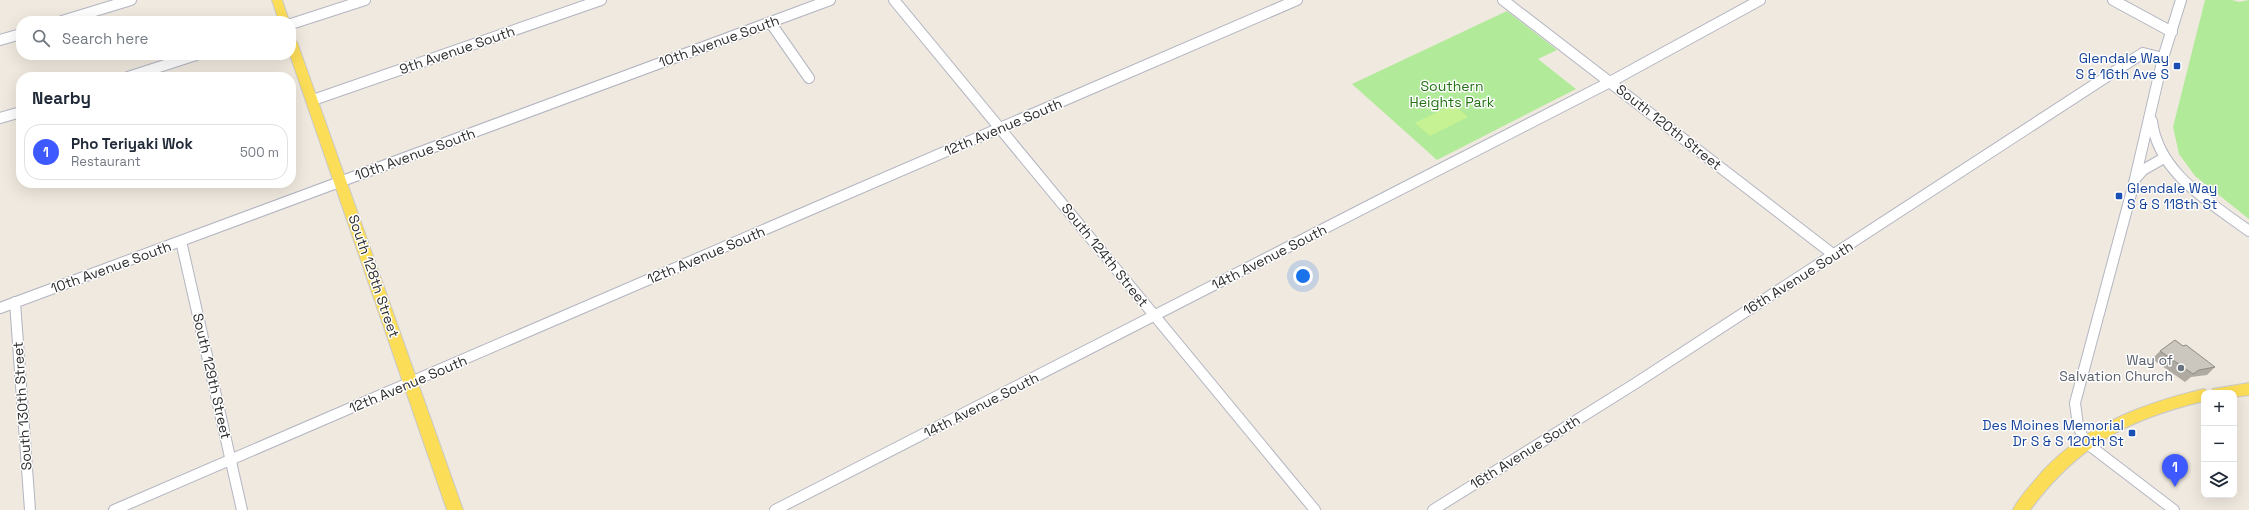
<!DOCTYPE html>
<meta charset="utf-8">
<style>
body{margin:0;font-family:"Space Grotesk",sans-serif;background:#f2f2f3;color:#1f2937}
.controls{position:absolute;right:12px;bottom:12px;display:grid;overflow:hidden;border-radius:8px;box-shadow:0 4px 16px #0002}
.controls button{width:36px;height:36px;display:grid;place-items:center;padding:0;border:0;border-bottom:1px solid #e0e1e3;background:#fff;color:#1f2937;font:20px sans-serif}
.you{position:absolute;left:1303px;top:276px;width:14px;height:14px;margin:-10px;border:3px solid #fff;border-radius:50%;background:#1a73e8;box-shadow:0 0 0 6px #1a73e833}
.badge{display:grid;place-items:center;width:26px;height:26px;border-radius:50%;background:#3d59ff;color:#fff;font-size:13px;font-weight:700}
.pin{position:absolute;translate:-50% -33px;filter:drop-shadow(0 1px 2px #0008)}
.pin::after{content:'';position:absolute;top:21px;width:14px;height:12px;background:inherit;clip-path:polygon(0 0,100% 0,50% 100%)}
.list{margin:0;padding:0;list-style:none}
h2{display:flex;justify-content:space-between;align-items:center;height:52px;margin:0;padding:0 16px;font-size:17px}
h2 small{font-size:13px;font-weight:400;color:#747a83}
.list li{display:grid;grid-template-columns:26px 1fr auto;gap:12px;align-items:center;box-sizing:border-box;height:56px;margin:0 8px 8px;padding:0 8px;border:1px solid #e0e1e3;border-radius:16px}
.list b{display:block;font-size:15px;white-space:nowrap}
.list p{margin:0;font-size:13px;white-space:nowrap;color:#747a83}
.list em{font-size:13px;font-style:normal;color:#747a83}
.icon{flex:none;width:22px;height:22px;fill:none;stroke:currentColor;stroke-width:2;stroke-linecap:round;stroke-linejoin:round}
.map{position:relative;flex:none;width:2249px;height:510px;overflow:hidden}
.search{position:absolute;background:#fff;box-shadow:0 4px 16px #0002;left:16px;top:16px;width:280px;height:44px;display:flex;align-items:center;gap:10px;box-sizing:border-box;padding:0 14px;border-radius:16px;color:#747a83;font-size:15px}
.panel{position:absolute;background:#fff;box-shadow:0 4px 16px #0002;left:16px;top:72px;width:280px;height:116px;border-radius:16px}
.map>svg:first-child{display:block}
.green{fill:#b1ea98}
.pitch{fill:#c6f294}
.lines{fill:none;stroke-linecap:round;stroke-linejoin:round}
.minor-casing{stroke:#b3b5c2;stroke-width:12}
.major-casing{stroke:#c9c9c9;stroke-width:2}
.minor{stroke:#fff;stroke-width:10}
.major{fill:#fcdd58;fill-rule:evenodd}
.wall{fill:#afaba3}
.building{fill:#cbc7be;stroke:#8e8b85}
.transit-dot{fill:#1a4fb4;stroke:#fff;stroke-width:1.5}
.worship-dot{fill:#6b7280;stroke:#fff;stroke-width:1.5}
.labels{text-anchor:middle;stroke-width:3;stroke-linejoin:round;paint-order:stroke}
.street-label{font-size:14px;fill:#2e2e2e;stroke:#fff}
.transit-label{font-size:14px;fill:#164399;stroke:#fff;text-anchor:end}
.park-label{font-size:14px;fill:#247315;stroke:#fff}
.worship-label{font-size:14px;fill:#5b616d;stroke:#fff;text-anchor:end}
</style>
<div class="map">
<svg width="2249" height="510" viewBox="0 0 2249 510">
<rect width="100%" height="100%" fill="#f0e9df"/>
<path class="green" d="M 2205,0 L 2232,0 L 2239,2 L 2249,0 L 2249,219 L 2195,176 L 2179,154 L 2173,127 Z
M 1507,11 L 1557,50 L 1538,59 L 1576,89 L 1437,160 L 1352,84 Z"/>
<path class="pitch" d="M 1453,104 L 1468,117 L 1430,136 L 1415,123 Z"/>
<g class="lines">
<defs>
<path id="minor" d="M 894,0 L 1315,510
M 1503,0 L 1834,255
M 2113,0 L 2172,32
M 62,21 L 131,0
M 770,22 L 809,78
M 291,24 L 365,0
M 0,40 L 21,34
M 128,77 L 196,55
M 313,100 L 601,0
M 0,118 L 21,112
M 2152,121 C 2158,173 2210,202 2249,231
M 2135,179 L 2143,170 L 2164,158
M 181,241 L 242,510
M 15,302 L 30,510
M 0,308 L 830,0
M 114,510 L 1297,0
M 775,510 L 1610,82 L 1760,0
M 1433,510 L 1636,383 L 2143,53 L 2163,58
M 2174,510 L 2085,442 L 2078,426 L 2075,403 L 2135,179 L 2163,58 L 2181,0"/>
<path id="major" d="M 272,0 L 282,0 L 289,21 L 279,21 Z
M 291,38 L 297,42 L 463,510 L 447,510 L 290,55 Z
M 2249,383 L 2249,395 L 2234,397 L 2234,393 L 2211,393 L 2213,389 Z
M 2204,389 L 2210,393 L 2204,393 L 2204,401 C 2126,420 2079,445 2030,510 L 2013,510 C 2018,499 2027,490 2035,480 C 2078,428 2140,404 2204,389 Z"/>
</defs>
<use href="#minor" class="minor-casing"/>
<use href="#major" class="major-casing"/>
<use href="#minor" class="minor"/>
<use href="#major" class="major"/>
</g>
<path class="wall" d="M 2160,351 L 2215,367 L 2207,375 L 2191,377 L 2185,382 L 2152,359 Z"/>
<path class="building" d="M 2175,340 L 2183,346 L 2186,345 L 2215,367 L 2199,370 L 2193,374 L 2160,351 Z"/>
<g class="transit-dot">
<rect x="2173" y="62" width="8" height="8" rx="2"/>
<rect x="2115" y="192" width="8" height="8" rx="2"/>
<rect x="2128" y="429" width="8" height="8" rx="2"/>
</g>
<circle class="worship-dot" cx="2181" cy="368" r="4"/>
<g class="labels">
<g class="street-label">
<text transform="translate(719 41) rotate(-20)" y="5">10th Avenue South</text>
<text transform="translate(457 50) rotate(-19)" y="5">9th Avenue South</text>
<text transform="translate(1003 127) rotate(-23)" y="5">12th Avenue South</text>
<text transform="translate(1669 127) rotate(38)" y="5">South 120th Street</text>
<text transform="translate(415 154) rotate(-20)" y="5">10th Avenue South</text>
<text transform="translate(706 255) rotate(-23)" y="5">12th Avenue South</text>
<text transform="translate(1105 255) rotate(51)" y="5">South 124th Street</text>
<text transform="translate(1269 257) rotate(-27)" y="5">14th Avenue South</text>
<text transform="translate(111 267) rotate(-20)" y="5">10th Avenue South</text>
<text transform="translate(374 276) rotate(71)" y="5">South 128th Street</text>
<text transform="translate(1798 278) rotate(-32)" y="5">16th Avenue South</text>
<text transform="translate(212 376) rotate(77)" y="5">South 129th Street</text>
<text transform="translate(408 384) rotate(-23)" y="5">12th Avenue South</text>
<text transform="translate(981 405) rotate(-27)" y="5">14th Avenue South</text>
<text transform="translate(22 406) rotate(-94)" y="5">South 130th Street</text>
<text transform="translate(1525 452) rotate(-32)" y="5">16th Avenue South</text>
</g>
<g class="transit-label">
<text x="2169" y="63">Glendale Way<tspan x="2169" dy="16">S &amp; 16th Ave S</tspan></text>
<text x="2127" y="193" text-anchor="start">Glendale Way<tspan x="2127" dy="16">S &amp; S 118th St</tspan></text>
<text x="2124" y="430">Des Moines Memorial<tspan x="2124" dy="16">Dr S &amp; S 120th St</tspan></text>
</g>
<g class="park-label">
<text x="1452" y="91">Southern<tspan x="1452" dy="16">Heights Park</tspan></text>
</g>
<g class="worship-label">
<text x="2173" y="365">Way of<tspan x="2173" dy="16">Salvation Church</tspan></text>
</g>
</g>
</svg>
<div class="controls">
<button>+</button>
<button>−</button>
<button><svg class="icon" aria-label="layers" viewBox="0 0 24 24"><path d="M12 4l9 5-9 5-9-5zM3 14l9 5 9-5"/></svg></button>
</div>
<div class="you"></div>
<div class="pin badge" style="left:2175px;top:487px">1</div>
<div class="search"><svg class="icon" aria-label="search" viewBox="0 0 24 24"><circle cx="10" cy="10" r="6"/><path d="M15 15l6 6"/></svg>Search here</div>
<section class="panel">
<h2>Nearby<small></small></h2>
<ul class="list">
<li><span class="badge">1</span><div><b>Pho Teriyaki Wok</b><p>Restaurant</p></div><em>500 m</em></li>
</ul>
</section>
</div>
